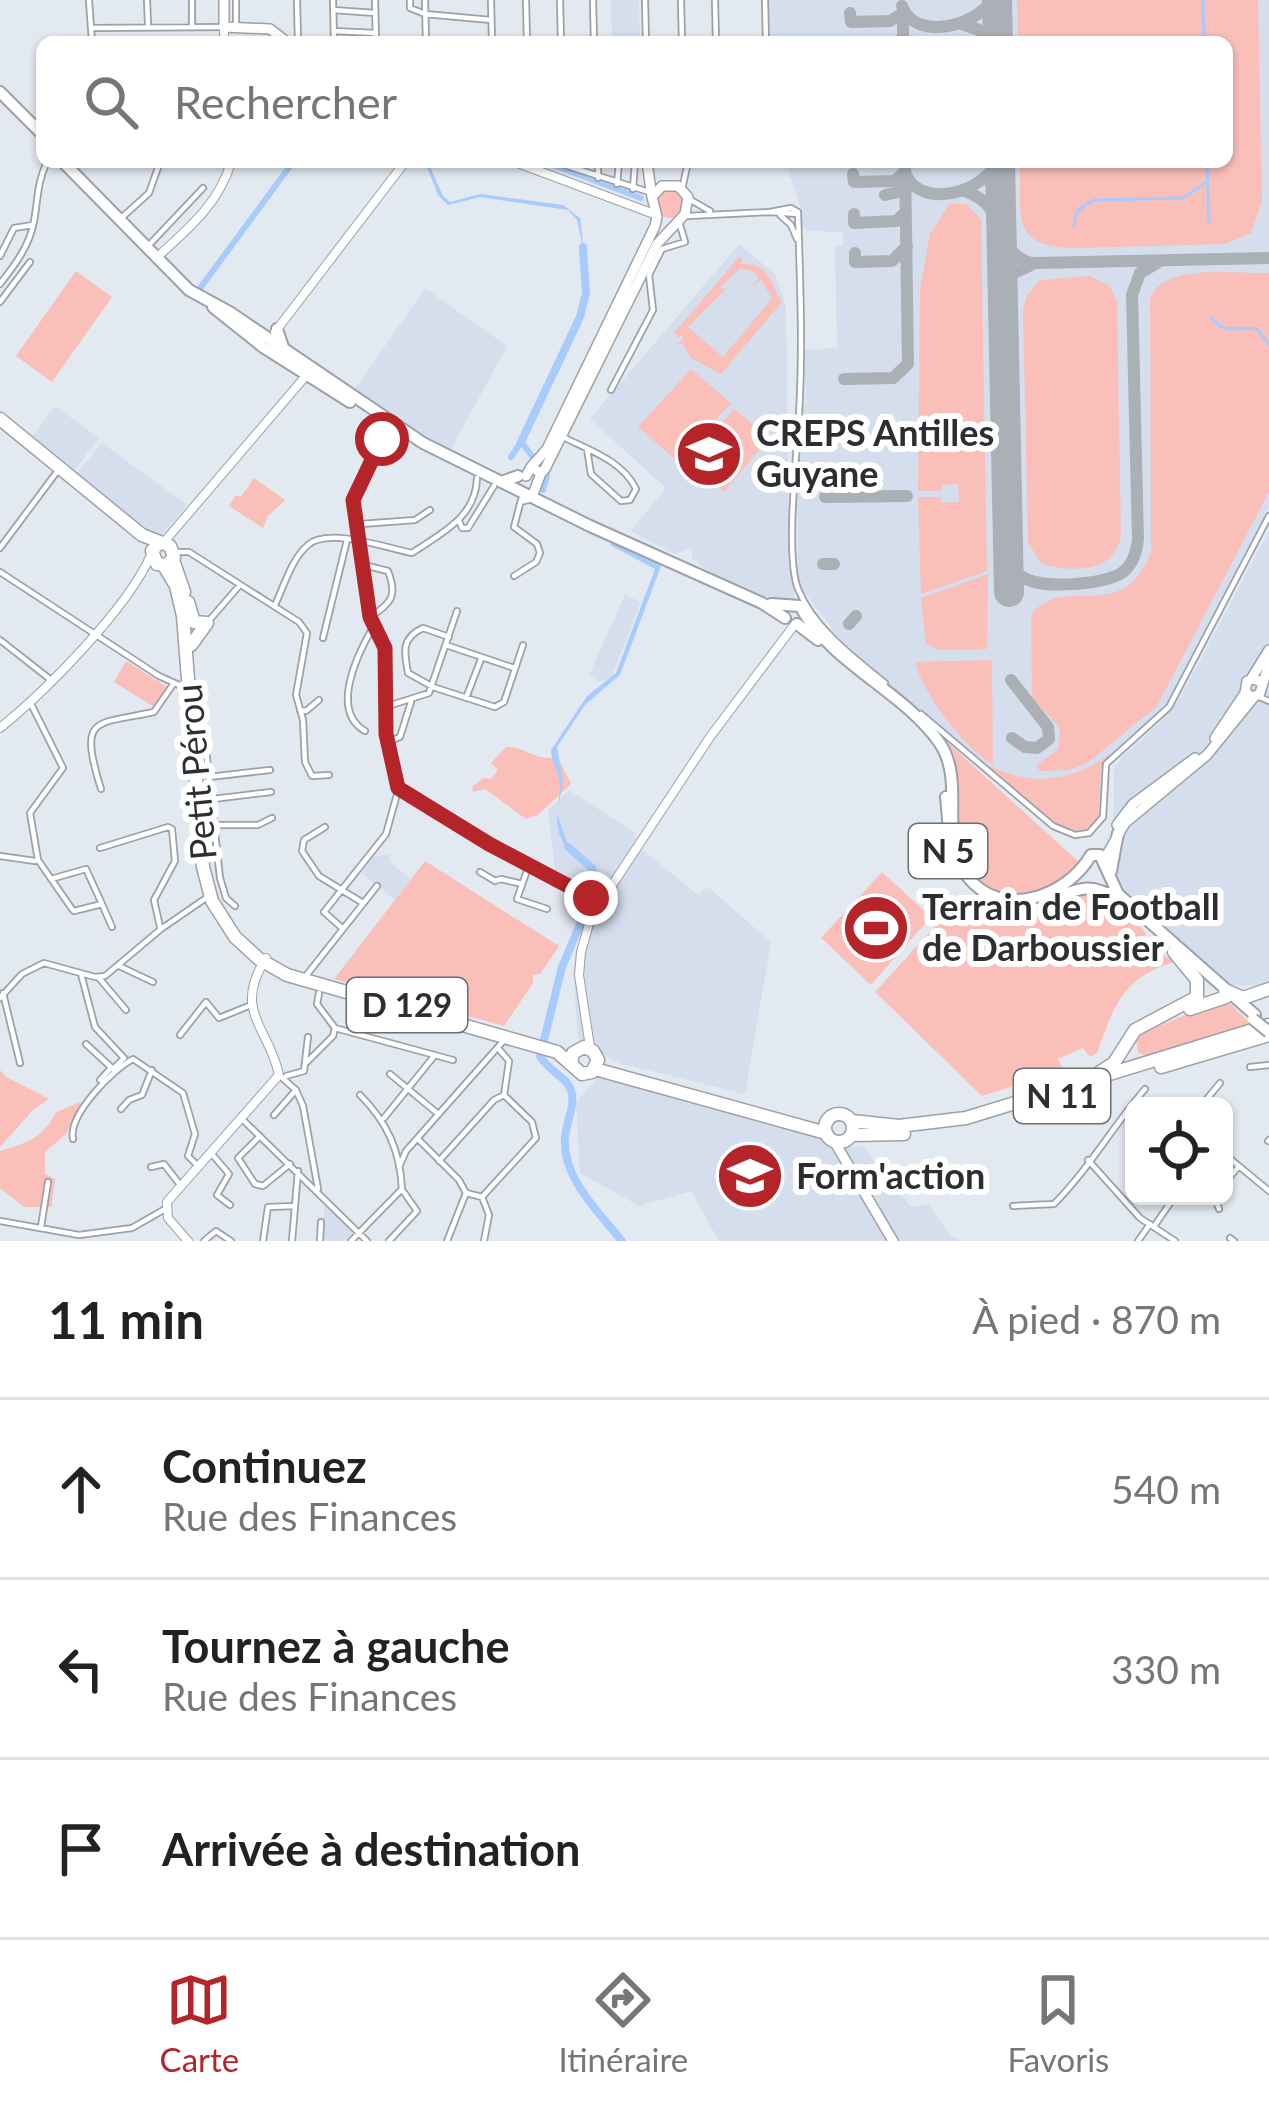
<!DOCTYPE html>
<html lang="fr">
<meta charset="utf-8">
<style>
body{margin:0;font-family:Lato,sans-serif;background:#f2f2f2;color:#222}
.controls{position:absolute;right:36px;bottom:36px;display:grid;overflow:hidden;border-radius:18px;box-shadow:0 3px 9px #0004}
.controls button{width:108px;height:108px;display:grid;place-items:center;padding:0;border:0;border-bottom:3px solid #e0e0e0;background:#fff;color:#222;font:60px sans-serif}
.stop{position:absolute;width:36px;height:36px;margin:-27px;border:9px solid #b52428;border-radius:50%;background:#fff}
.stop.end{background:#b52428;border-color:#fff;box-shadow:0 3px 12px #0008}
.list{margin:0;padding:0;list-style:none}
h2{display:flex;justify-content:space-between;align-items:center;height:156px;margin:0;padding:0 48px;font-size:51px}
h2 small{font-size:39px;font-weight:400;color:#767676}
.list li{display:grid;grid-template-columns:78px 1fr auto;gap:36px;align-items:center;box-sizing:border-box;height:180px;padding:0 48px;border-top:3px solid #e0e0e0}
.list b{display:block;font-size:45px;white-space:nowrap}
.list p{margin:0;font-size:39px;white-space:nowrap;color:#767676}
.list em{font-size:39px;font-style:normal;color:#767676}
.icon{flex:none;width:66px;height:66px;fill:none;stroke:currentColor;stroke-width:2;stroke-linecap:round;stroke-linejoin:round}
.map{position:relative;flex:none;width:1269px;height:1241px;overflow:hidden}
.search{position:absolute;background:#fff;box-shadow:0 3px 9px #0004;left:36px;right:36px;top:36px;height:132px;display:flex;align-items:center;gap:30px;box-sizing:border-box;padding:0 42px;border-radius:18px;color:#767676;font-size:45px}
.sheet{height:696px;background:#fff}
nav{display:flex;justify-content:space-around;align-items:center;box-sizing:border-box;height:168px;border-top:3px solid #e0e0e0;background:#fff;font-size:33px;color:#767676}
nav a{display:grid;justify-items:center;gap:6px}
nav .on{color:#b52428}
.map>svg:first-child{display:block}
.built{fill:#d4deec}
.green{fill:#fabfb9;fill-rule:evenodd}
.water{fill:#a8cbfe}
.lines{fill:none;stroke-linecap:round;stroke-linejoin:round}
.stream{stroke:#a8cbfe;stroke-width:3}
.canal{stroke:#a8cbfe;stroke-width:6}
.river{stroke:#a8cbfe;stroke-width:8}
.taxiway{stroke:#abb0b6;stroke-width:12}
.runway{stroke:#abb0b6;stroke-width:30}
.minor-casing{stroke:#9ca1a9;stroke-width:8}
.tertiary-casing{stroke:#9ca1a9;stroke-width:10}
.secondary-casing{stroke:#9ca1a9;stroke-width:12}
.primary-casing{stroke:#9ca1a9;stroke-width:14}
.trunk-casing{stroke:#9ca1a9;stroke-width:15}
.minor{stroke:#fff;stroke-width:4.5}
.tertiary{stroke:#fff;stroke-width:8}
.secondary{stroke:#fff;stroke-width:9}
.primary{stroke:#fff;stroke-width:10}
.trunk{stroke:#fff;stroke-width:12}
.primary-bridge-casing{stroke:#9ca1a9;stroke-width:14;stroke-linecap:butt}
.primary-bridge{stroke:#fff;stroke-width:10}
.route{stroke:#b52428;stroke-width:15}
.labels{text-anchor:middle;stroke-width:12;stroke-linejoin:round;paint-order:stroke}
.shield{fill:#fff;stroke:#6b6d6f;stroke-width:3}
.shield-label{font-size:33px;font-weight:bold;fill:#2c2e31}
.poi-label{font-size:36px;font-weight:bold;fill:#2c2e31;stroke:#fff;text-anchor:start}
.street-label{font-size:36px;fill:#2c2e31;stroke:#fff}
</style>
<div class="map">
<svg width="1269" height="1241" viewBox="0 0 1269 1241">
<rect width="100%" height="100%" fill="#e3e9f1"/>
<path class="built" d="M 611,0 L 639,0 L 640,42 L 612,42 Z
M 768,0 L 1269,0 L 1269,507 L 1166,704 L 1104,762 L 1100,815 L 1082,832 L 973,756 L 844,645 L 803,590 L 798,580 L 797,445 L 801,442 L 802,405 L 806,404 L 804,350 L 837,348 L 835,247 L 843,246 L 843,232 L 810,231 L 801,226 L 800,206 L 786,162 L 1227,162 L 1227,42 L 771,42 Z
M 739,244 L 775,274 L 786,306 L 789,528 L 795,600 L 772,599 L 719,580 L 692,558 L 692,548 L 674,554 L 631,531 L 666,488 L 590,419 Z
M 425,288 L 507,346 L 449,453 L 354,391 Z
M 55,406 L 99,438 L 73,472 L 31,439 Z
M 102,443 L 187,505 L 162,534 L 152,537 L 75,475 Z
M 1269,531 L 1269,985 L 1230,986 L 1131,911 L 1113,873 L 1114,770 L 1122,757 L 1161,722 L 1182,694 Z
M 625,595 L 641,602 L 611,678 L 598,682 L 589,675 Z
M 569,790 L 635,833 L 638,846 L 699,896 L 707,886 L 771,942 L 745,1094 L 618,1063 L 578,1038 L 573,970 L 589,906 L 555,871 L 548,810 Z
M 389,854 L 391,863 L 411,879 L 395,900 L 362,873 L 373,857 Z
M 600,1075 L 812,1133 L 835,1149 L 863,1146 L 911,1207 L 928,1204 L 951,1236 L 963,1241 L 719,1241 L 691,1191 L 639,1206 L 580,1173 L 576,1102 Z
M 325,1204 L 353,1232 L 344,1241 L 322,1241 Z"/>
<path class="green" d="M 1017,0 L 1258,0 L 1262,201 L 1251,233 L 1225,244 L 1076,248 C 1009,247 1021,216 1020,162 L 1227,162 L 1227,42 L 1018,42 Z
M656 204a14 14 0 1 1 28 0a14 14 0 1 1-28 0Z
M 949,204 L 966,204 L 981,219 L 987,571 L 921,594 L 918,497 L 941,497 L 942,503 L 959,502 L 958,484 L 942,485 L 941,491 L 918,491 L 920,290 L 930,234 Z
M 739,257 L 743,260 L 740,264 C 772,263 769,283 782,302 L 721,374 L 691,358 L 683,344 L 677,344 L 682,340 L 682,334 L 678,337 L 674,333 ZM 740,269 L 753,271 L 759,278 L 752,286 L 761,280 L 772,298 L 723,357 L 688,327 L 726,289 L 719,288 Z
M 76,271 L 112,297 L 52,382 L 16,356 Z
M 1269,273 L 1269,492 L 1157,706 L 1089,762 L 1070,770 L 1040,771 L 1036,765 L 1058,750 L 1060,728 L 1032,698 L 1031,614 C 1069,572 1122,627 1151,552 L 1150,299 C 1163,262 1235,274 1269,273 Z
M 1090,276 L 1110,286 L 1117,302 L 1121,536 C 1114,574 1073,572 1042,564 L 1028,543 L 1023,310 L 1027,295 L 1040,280 Z
M 691,369 L 731,403 L 678,462 L 638,427 Z
M 734,409 L 769,438 L 724,492 L 687,462 Z
M 254,478 L 285,500 L 268,516 L 263,528 L 229,506 L 236,495 L 241,497 Z
M 988,574 L 987,649 L 939,650 L 926,644 L 921,598 Z
M 992,660 L 993,762 L 993,764 C 967,751 920,691 916,662 Z
M 126,661 L 167,687 L 154,707 L 114,682 Z
M 947,742 L 1082,865 C 1070,874 1058,886 1044,892 C 1007,907 965,884 958,845 C 951,811 956,776 947,742 Z
M 506,747 C 525,746 532,760 558,758 L 571,784 L 538,815 L 526,819 L 485,789 L 473,792 L 472,787 L 483,778 L 491,779 L 498,770 L 491,763 Z
M 1111,753 L 1101,769 L 1098,821 L 1082,832 L 1056,827 L 985,764 C 1030,787 1072,783 1111,753 Z
M 425,861 L 559,946 L 540,974 L 533,975 L 533,983 L 504,1026 L 334,979 Z
M 882,872 L 931,917 L 871,985 L 821,938 Z
M 1091,891 L 1122,911 L 1144,930 L 1148,944 L 1174,962 C 1122,978 1114,1006 1097,1053 L 1090,1057 L 1083,1048 L 1058,1059 L 1064,1070 L 982,1096 L 875,992 L 957,902 L 974,908 L 974,901 C 1024,922 1044,910 1091,891 Z
M 1225,999 L 1252,1025 L 1147,1057 L 1138,1052 L 1136,1040 L 1144,1032 Z
M 0,1070 L 6,1077 L 49,1099 L 32,1111 L 0,1147 Z
M 81,1102 L 66,1134 L 45,1152 L 45,1174 L 55,1179 L 51,1207 L 24,1207 L 0,1188 L 0,1151 C 26,1143 44,1138 56,1112 Z"/>
<path class="water" d="M 425,162 L 428,162 L 443,196 L 450,202 L 480,194 L 563,205 L 580,218 L 584,252 L 577,220 L 568,210 L 480,197 L 448,205 L 438,195 Z
M 613,542 L 661,566 L 620,675 L 585,705 L 557,747 L 563,781 L 557,814 L 571,853 C 551,830 558,816 560,788 C 561,775 551,764 551,750 L 587,696 L 616,673 L 655,569 L 610,545 Z"/>
<g class="lines">
<path class="stream" d="M 1203,0 L 1204,42
M 1207,162 L 1209,223
M 1074,227 C 1075,211 1080,206 1095,200 L 1183,198 L 1208,181
M 1211,317 C 1226,337 1236,325 1257,329 L 1269,345
M 646,545 L 666,555"/>
<path class="canal" d="M 545,162 L 641,198
M 198,291 L 293,162
M 511,457 L 521,442 L 547,475 L 543,490"/>
<path class="river" d="M 521,442 L 580,317 L 586,293 L 583,247
M 568,847 L 592,868 L 597,884 L 562,967 L 540,1056 C 547,1070 567,1077 571,1090 C 576,1104 566,1123 565,1137 C 562,1178 598,1211 622,1241"/>
<path class="taxiway" d="M 902,6 C 915,42 976,26 992,0
M 850,13 L 851,22 L 890,21 L 903,13
M 903,13 L 903,42
M 962,24 L 979,30 L 990,42
M 853,174 L 854,182 L 895,181 L 905,171
M 906,175 C 923,210 983,192 997,162
M 964,191 C 1011,205 989,250 1031,263
M 885,195 L 899,192
M 854,214 L 854,223 L 896,221 L 906,212
M 855,253 L 855,262 L 892,261 L 907,246
M 1003,295 L 1012,274 L 1035,263 L 1269,258
M 844,379 L 893,378 L 908,364 L 905,162
M 825,497 L 907,496
M 1008,552 C 1011,561 1013,570 1021,576 C 1038,590 1106,585 1123,572 C 1133,564 1137,551 1138,538 L 1132,295 L 1140,273 L 1160,261
M 823,564 L 834,564
M 849,624 L 856,616
M 1011,680 L 1048,727 L 1049,739 L 1037,748 L 1025,747 L 1012,738"/>
<path class="runway" d="M 997,0 L 998,42
M 1000,162 L 1009,592"/>
<defs>
<path id="minor" d="M 89,0 L 92,42
M 147,0 L 148,24
M 192,0 L 192,27
M 297,0 L 298,42
M 333,0 L 334,42
M 375,0 L 376,42
M 410,0 L 410,8 L 425,14 L 491,20
M 425,0 L 426,42
M 491,0 L 492,42
M 526,0 L 527,42
M 560,0 L 561,42
M 593,0 L 594,42
M 645,0 L 646,42
M 681,0 L 682,42
M 715,0 L 716,42
M 765,0 L 766,42
M 333,10 L 375,13
M 236,24 L 236,0
M 91,28 L 223,27
M 334,31 L 375,33
M 426,40 L 492,40
M 555,162 L 649,192
M 598,162 L 598,178
M 617,184 L 619,162
M 683,185 L 688,162
M 633,189 L 635,162
M 689,199 L 710,211
M 798,214 L 770,212 L 791,208 L 798,212 C 800,279 803,348 799,415 C 797,454 785,555 798,589 C 814,628 853,657 885,683
M 780,215 L 791,225 L 797,239
M 687,216 L 770,212
M 119,220 L 149,193 L 160,162
M 150,244 L 203,188
M 0,256 L 14,228 L 33,225
M 0,284 C 15,265 30,245 34,221 C 38,200 37,182 47,162
M 0,302 L 30,262
M 611,390 L 653,310 L 649,275 L 662,249 L 685,242 L 680,225
M 388,428 L 353,500 L 370,617 L 385,648 L 386,734 L 399,787 L 489,845 L 597,904
M 563,437 C 589,450 623,461 636,489 L 630,500 L 621,501 L 591,474 L 587,449
M 459,521 L 462,528 L 468,528 L 494,486
M 361,524 L 415,520 L 430,510
M 0,548 L 56,473
M 174,552 L 189,552 L 299,622 L 307,633 L 296,695 L 303,720 L 305,762 L 312,776 L 329,775
M 364,565 L 388,571 C 398,597 391,603 370,617
M 0,572 L 159,676 L 188,689
M 514,576 L 536,562 L 540,553 L 537,544 L 514,527 L 521,500
M 275,605 C 284,586 292,558 308,545 C 328,527 387,548 412,553 C 442,533 476,517 477,478
M 207,623 L 239,586
M 449,637 L 423,628 C 401,638 404,652 408,673 L 433,687 L 495,707 L 504,702 L 523,645
M 323,638 L 347,540
M 0,640 L 51,680
M 446,645 L 514,668
M 1257,696 L 1269,701
M 466,698 L 481,659
M 30,702 L 63,768 L 30,813 L 38,860 L 72,909 L 74,911 L 102,904 L 86,869 L 51,879
M 388,706 L 429,693 L 457,611
M 300,710 L 306,711 L 319,700
M 921,714 L 1053,826 L 1075,835 L 1089,833 L 1103,817 L 1106,764 L 1169,707 L 1269,516
M 365,731 C 330,711 357,655 372,629
M 205,740 L 220,878 L 226,898 L 235,906
M 390,741 L 400,737 L 411,702
M 209,777 L 270,770
M 101,789 C 78,714 95,725 154,712 L 174,683
M 213,799 L 271,792
M 214,825 L 258,825 L 272,818
M 325,827 L 304,840 L 302,851 L 319,876 L 363,903
M 100,848 L 168,827 L 172,829 L 175,861 L 154,900 L 160,927
M 0,856 L 35,861
M 529,865 L 517,899 L 547,909
M 480,872 L 495,881 L 501,879 L 522,884
M 102,904 L 112,927
M 341,927 L 324,912 L 386,834 L 399,787
M 119,966 L 153,982
M 81,974 L 95,1027 L 124,1058 L 113,1069 L 86,1044
M 305,977 L 377,886
M 99,978 L 126,1010
M 3,993 L 20,1063
M 319,993 L 317,1004 L 335,1028 L 453,1060
M 0,998 L 22,974 L 44,963 L 95,977 L 105,976 L 161,929 L 209,896
M 180,1035 L 206,1002 L 219,1018 L 251,1005
M 307,1062 L 333,1036 L 335,1028
M 1250,1067 L 1269,1065
M 390,1074 L 437,1113
M 279,1075 L 296,1090 L 303,1106 L 318,1189
M 286,1076 L 304,1071 L 308,1037
M 100,1080 L 111,1068
M 360,1095 C 387,1122 400,1150 402,1189
M 1201,1106 L 1220,1083
M 121,1109 L 129,1100 L 142,1095 L 152,1070
M 274,1115 L 296,1090
M 384,1118 L 435,1055
M 242,1119 L 367,1241
M 260,1136 L 238,1158 L 255,1184 L 263,1186 L 290,1164
M 73,1139 C 68,1115 112,1070 133,1059 L 183,1093 L 195,1134 L 188,1156 L 199,1167
M 418,1139 L 459,1180 L 466,1193
M 1268,1141 L 1269,1140
M 211,1153 L 229,1174 L 217,1195 L 230,1205
M 1228,1157 L 1269,1191
M 1088,1160 L 1140,1218 L 1175,1241
M 439,1161 L 494,1100 L 504,1095 L 509,1061 L 498,1048
M 151,1167 L 164,1164 L 181,1186
M 399,1167 L 406,1151 L 506,1038
M 1224,1184 L 1239,1166
M 466,1193 L 482,1197 L 489,1215 L 484,1241
M 1214,1196 L 1219,1209
M 482,1197 L 536,1138 L 532,1122 L 504,1095
M 1013,1206 L 1054,1204 C 1088,1170 1113,1126 1145,1089
M 0,1221 L 79,1235 L 132,1228 L 165,1209
M 1155,1225 L 1175,1196
M 41,1227 L 48,1182
M 1230,1238 L 1234,1241
M 204,1241 L 216,1231 L 231,1241
M 263,1241 L 268,1207 L 294,1206
M 292,1241 L 298,1171
M 320,1241 L 321,1222
M 351,1241 L 402,1189
M 389,1241 L 417,1211 L 403,1191
M 447,1241 L 466,1193
M 1138,1241 L 1150,1224"/>
<path id="tertiary" d="M 224,42 L 224,27
M 515,162 L 654,214
M 156,258 C 186,231 220,203 231,162
M 275,332 L 405,162
M 164,542 L 310,371
M 0,728 C 46,691 127,609 151,555
M 590,1047 L 579,975 L 581,952 L 591,917 L 710,737 L 795,624
M 188,1241 L 168,1218 L 167,1202 L 279,1075 C 269,1027 232,1011 266,958"/>
<path id="secondary" d="M 224,0 L 224,27 L 270,29 L 287,42
M 647,162 L 652,197
M 526,476 L 531,467 L 541,473 L 545,469 L 657,244 L 685,214 L 688,197 L 678,186 L 662,186 L 652,197 L 657,217 L 655,226 L 547,449 L 531,467
M 524,499 L 532,497 L 541,473
M 1251,679 L 1269,650
M 1261,682 L 1254,679 L 1247,681 L 1245,693 L 1254,697 L 1260,693 L 1269,663
M 1215,738 L 1245,693
M 1117,825 L 1133,804 L 1195,758
M 1104,860 L 1125,823 L 1207,755 L 1254,697
M 834,1141 L 893,1241"/>
<path id="primary" d="M 0,92 L 42,134
M 63,162 L 189,290 L 231,313 L 423,443 L 590,526 L 762,603 L 785,618
M 213,307 L 263,347 L 350,402
M 277,329 L 283,347
M 501,482 L 518,476
M 771,604 L 800,606 C 830,663 902,690 939,742 C 967,782 937,838 967,876 C 1001,921 1068,896 1091,855 L 1100,855 L 1118,894 L 1255,1015
M 797,624 L 818,640
M 946,797 L 952,862
M 1111,871 L 1118,833
M 983,897 L 1001,905 L 1022,907
M 1046,901 C 1074,891 1090,879 1116,900"/>
<path id="trunk" d="M 0,419 L 142,535 L 170,546 L 174,557 L 167,565 L 157,564 L 152,551 L 158,544
M 173,560 L 184,592
M 164,566 L 176,586 L 183,616 L 203,867 L 212,901 L 235,937 L 259,959 L 287,975 L 557,1052 L 582,1074 L 592,1072 L 598,1060
M 188,602 L 194,622 L 207,623 L 191,645
M 1225,990 L 1243,998 L 1269,989
M 1190,1009 L 1226,997
M 571,1063 L 573,1053 L 584,1047 L 593,1051 L 598,1060
M 1161,1067 L 1269,1035
M 595,1069 L 826,1133
M 1100,1072 L 1114,1063 L 1135,1030 L 1197,997 L 1197,980 L 1174,952
M825 1128a14 14 0 1 1 28 0a14 14 0 1 1-28 0Z
M 852,1121 L 899,1126 L 966,1118 L 1269,1025
M 851,1135 L 904,1134"/>
</defs>
<use href="#minor" class="minor-casing"/>
<use href="#tertiary" class="tertiary-casing"/>
<use href="#secondary" class="secondary-casing"/>
<use href="#primary" class="primary-casing"/>
<use href="#trunk" class="trunk-casing"/>
<use href="#minor" class="minor"/>
<use href="#tertiary" class="tertiary"/>
<use href="#secondary" class="secondary"/>
<use href="#primary" class="primary"/>
<use href="#trunk" class="trunk"/>
<defs>
<path id="primary-bridge" d="M 1253,1019 L 1269,1032"/>
</defs>
<use href="#primary-bridge" class="primary-bridge-casing"/>
<use href="#primary-bridge" class="primary-bridge"/>
</g>
<g class="lines">
<path class="route" d="M 382,439 L 353,500 L 370,617 L 385,648 L 386,734 L 398,788 L 489,844 L 591,898"/>
</g>
<defs>
<symbol id="university-disc" viewBox="-11 -11 22 22"><circle r="9.5" fill="#b52428" stroke="#fff"/><path d="M0-5L7-2L0 1L-7-2ZM-4 1L0 2.5L4 1V4Q0 6-4 4Z" fill="#fff"/></symbol>
<symbol id="stadium-disc" viewBox="-11 -11 22 22"><circle r="9.5" fill="#b52428" stroke="#fff"/><path d="M0-5a6.5 5 0 1 0 0 10a6.5 5 0 1 0 0-10ZM-3.5-1.8h7v3.6h-7Z" fill="#fff"/></symbol>
</defs>
<g fill-rule="evenodd">
<use href="#university-disc" x="671" y="416" width="76" height="76"/>
<use href="#stadium-disc" x="838" y="890" width="76" height="76"/>
<use href="#university-disc" x="712" y="1138" width="76" height="76"/>
</g>
<g class="labels">
<g class="shield">
<rect x="909" y="824" width="78" height="54" rx="9"/>
<rect x="347" y="978" width="120" height="54" rx="9"/>
<rect x="1014" y="1069" width="96" height="54" rx="9"/>
</g>
<g class="shield-label">
<text x="948" y="863">N 5</text>
<text x="407" y="1017">D 129</text>
<text x="1062" y="1108">N 11</text>
</g>
<g class="poi-label">
<text x="756" y="446">CREPS Antilles<tspan x="756" dy="41">Guyane</tspan></text>
<text x="922" y="920">Terrain de Football<tspan x="922" dy="41">de Darboussier</tspan></text>
<text x="796" y="1189">Form'action</text>
</g>
<g class="street-label">
<text transform="translate(196 772) rotate(-95)" y="13">Petit Pérou</text>
</g>
</g>
</svg>
<div class="controls">
<button><svg class="icon" aria-label="locate" viewBox="0 0 24 24"><circle cx="12" cy="12" r="6"/><path d="M12 2v4M12 18v4M2 12h4M18 12h4"/></svg></button>
</div>
<div class="stop" style="left:382px;top:439px"></div>
<div class="stop end" style="left:591px;top:898px"></div>
<div class="search"><svg class="icon" aria-label="search" viewBox="0 0 24 24"><circle cx="10" cy="10" r="6"/><path d="M15 15l6 6"/></svg>Rechercher</div>
</div>
<section class="sheet">
<h2>11 min<small>À pied · 870 m</small></h2>
<ul class="list">
<li><svg class="icon" aria-label="ahead" viewBox="0 0 24 24"><path d="M12 20V5M6 11l6-6 6 6"/></svg><div><b>Continuez</b><p>Rue des Finances</p></div><em>540 m</em></li>
<li><svg class="icon" aria-label="left" viewBox="0 0 24 24"><path d="M17 20v-9H6M10 6l-5 5 5 5"/></svg><div><b>Tournez à gauche</b><p>Rue des Finances</p></div><em>330 m</em></li>
<li><svg class="icon" aria-label="arrive" viewBox="0 0 24 24"><path d="M6 21V4h12l-3 4 3 4H6"/></svg><div><b>Arrivée à destination</b></div></li>
</ul>
</section>
<nav>
<a class="on"><svg class="icon" aria-label="map" viewBox="0 0 24 24"><path d="M3 6l6-2 6 2 6-2v14l-6 2-6-2-6 2zM9 4v14M15 6v14"/></svg>Carte</a>
<a><svg class="icon" aria-label="directions" viewBox="0 0 24 24"><path d="M12 3l9 9-9 9-9-9zM9 14v-3h6M13 9l2 2-2 2"/></svg>Itinéraire</a>
<a><svg class="icon" aria-label="saved" viewBox="0 0 24 24"><path d="M7 4h10v16l-5-4-5 4z"/></svg>Favoris</a>
</nav>
